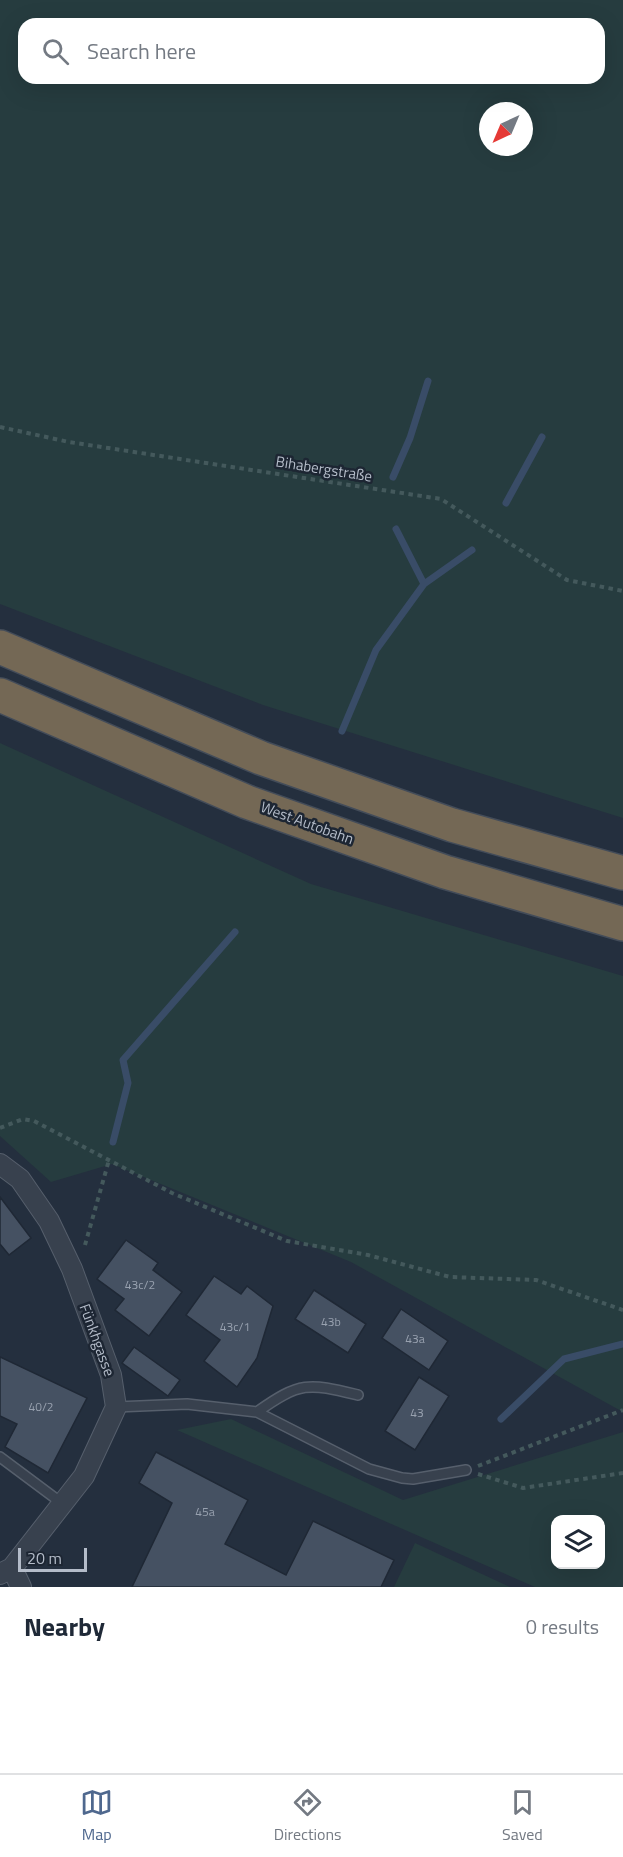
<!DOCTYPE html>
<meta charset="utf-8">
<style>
body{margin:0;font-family:"Titillium Web",sans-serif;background:#f6f6f7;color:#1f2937}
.controls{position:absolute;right:18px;bottom:18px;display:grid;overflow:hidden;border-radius:12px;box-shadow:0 6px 24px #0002}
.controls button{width:54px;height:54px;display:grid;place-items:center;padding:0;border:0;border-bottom:2px solid #e0e1e3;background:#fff;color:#1f2937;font:30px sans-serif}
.compass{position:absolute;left:479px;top:102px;width:54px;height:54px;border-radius:50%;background:#fff;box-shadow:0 6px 24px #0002;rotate:224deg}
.scale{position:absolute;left:18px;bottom:15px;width:69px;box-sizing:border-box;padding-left:6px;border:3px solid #b4bcc9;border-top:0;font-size:16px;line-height:21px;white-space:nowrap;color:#b4bcc9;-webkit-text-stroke:4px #1d2633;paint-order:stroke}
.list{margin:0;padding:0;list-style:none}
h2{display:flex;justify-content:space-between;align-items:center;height:78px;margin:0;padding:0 24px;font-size:26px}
h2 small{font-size:20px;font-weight:400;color:#747a83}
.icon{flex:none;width:33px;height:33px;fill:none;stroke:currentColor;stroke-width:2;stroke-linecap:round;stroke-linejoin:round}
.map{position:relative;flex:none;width:623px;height:1587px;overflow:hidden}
.search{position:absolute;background:#fff;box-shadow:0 6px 24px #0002;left:18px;right:18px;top:18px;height:66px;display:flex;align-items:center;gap:15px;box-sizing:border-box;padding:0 21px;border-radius:18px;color:#747a83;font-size:22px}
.sheet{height:186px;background:#fff}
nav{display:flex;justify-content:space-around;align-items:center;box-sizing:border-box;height:84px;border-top:2px solid #e0e1e3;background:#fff;font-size:16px;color:#747a83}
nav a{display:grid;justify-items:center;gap:3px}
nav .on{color:#4f688e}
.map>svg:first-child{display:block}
.green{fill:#263c3f;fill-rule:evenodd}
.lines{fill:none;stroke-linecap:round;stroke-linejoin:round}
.stream{stroke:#394c67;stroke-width:7}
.building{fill:#455162;stroke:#1f2835;stroke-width:1.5}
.service-casing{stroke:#565f6c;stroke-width:12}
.minor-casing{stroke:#565f6c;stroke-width:22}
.motorway-casing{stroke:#434c59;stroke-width:36}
.path{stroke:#44595c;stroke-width:4;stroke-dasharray:4.5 4.5;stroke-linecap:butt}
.service{stroke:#38414e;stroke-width:9}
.minor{stroke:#38414e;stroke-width:20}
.motorway{stroke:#746855;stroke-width:33}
.labels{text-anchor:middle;stroke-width:5;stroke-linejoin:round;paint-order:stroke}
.number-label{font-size:12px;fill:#98a1af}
.street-label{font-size:15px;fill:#b4bcc9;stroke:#1d2633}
</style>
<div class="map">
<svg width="623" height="1587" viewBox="0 0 623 1587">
<rect width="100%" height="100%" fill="#242f3e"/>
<path class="green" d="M 0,0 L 623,0 L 623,818 L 263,705 L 0,604 ZM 24,24 L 599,24 L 599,78 L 24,78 ZM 488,111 L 524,111 L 524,147 L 488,147 Z
M 0,743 L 311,884 L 623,976 L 623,1412 L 351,1262 L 112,1164 L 51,1182 L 0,1136 Z
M 231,1419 L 403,1500 L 623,1432 L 623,1587 L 535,1587 L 177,1430 ZM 556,1520 L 600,1520 L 600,1564 L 556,1564 Z
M 415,1543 L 510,1587 L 394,1587 Z"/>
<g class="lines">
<path class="stream" d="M 393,477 L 410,438 L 428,381
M 506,503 L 542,437
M 396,529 L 424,584
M 342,731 L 376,650 L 424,584 L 472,550
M 113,1142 L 128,1083 L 123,1060 L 235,932
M 501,1419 L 564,1359 L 623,1344"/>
</g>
<path class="building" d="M 0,1197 L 31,1238 L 9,1255 L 0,1244 Z
M 126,1240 L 158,1263 L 153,1270 L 182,1292 L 149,1336 L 115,1310 L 124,1299 L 97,1279 Z
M 214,1276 L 241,1294 L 247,1286 L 273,1306 L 257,1358 L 237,1387 L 204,1361 L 220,1340 L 186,1315 Z
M 314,1290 L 366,1324 L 348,1353 L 295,1319 Z
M 401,1309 L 448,1341 L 429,1370 L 382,1338 Z
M 134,1347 L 180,1380 L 168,1396 L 122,1363 Z
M 0,1357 L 87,1398 L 48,1473 L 5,1447 L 17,1424 L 0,1416 Z
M 419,1377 L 449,1396 L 415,1450 L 385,1431 Z
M 156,1452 L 248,1500 L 225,1544 L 286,1575 L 313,1521 L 394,1560 L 381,1587 L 132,1587 L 172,1503 L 139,1483 Z"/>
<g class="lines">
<defs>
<path id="service" d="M 116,1407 L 187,1404 L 257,1412 L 369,1469 L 402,1478 L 413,1479 L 466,1470
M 257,1412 C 301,1381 308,1383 358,1395
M 0,1457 L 63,1504"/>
<path id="minor" d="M 0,1164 L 20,1179 L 49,1221 L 72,1269 L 111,1375 L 116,1407 L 84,1476 L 12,1568 L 0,1574
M 12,1568 L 21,1587"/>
<path id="motorway" d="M 0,647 L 261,758 L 452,825 L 623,873
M 0,695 L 247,802 L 445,872 L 623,924"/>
</defs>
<use href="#service" class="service-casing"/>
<use href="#minor" class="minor-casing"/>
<use href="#motorway" class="motorway-casing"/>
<path class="path" d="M 0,427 L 69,442 L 441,499 L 567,580 L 623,591
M 0,1128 L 23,1119 L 34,1121 L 172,1193 L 287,1241 L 368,1255 L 450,1277 L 536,1280 L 623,1310
M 85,1245 L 109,1160
M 478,1466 L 623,1410
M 478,1474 L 523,1488 L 623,1473"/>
<use href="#service" class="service"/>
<use href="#minor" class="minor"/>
<use href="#motorway" class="motorway"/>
</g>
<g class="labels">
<g class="number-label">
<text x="140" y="1289">43c/2</text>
<text x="331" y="1326">43b</text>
<text x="235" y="1331">43c/1</text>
<text x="415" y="1343">43a</text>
<text x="41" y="1411">40/2</text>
<text x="417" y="1417">43</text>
<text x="205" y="1516">45a</text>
</g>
<g class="street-label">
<text transform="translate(324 469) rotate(9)" y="5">Bihabergstraße</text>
<text transform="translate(307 823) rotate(20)" y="5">West Autobahn</text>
<text transform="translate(97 1340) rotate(70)" y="5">Fünkhgasse</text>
</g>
</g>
</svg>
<div class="controls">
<button><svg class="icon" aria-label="layers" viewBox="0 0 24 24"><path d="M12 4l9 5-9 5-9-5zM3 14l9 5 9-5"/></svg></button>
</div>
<svg class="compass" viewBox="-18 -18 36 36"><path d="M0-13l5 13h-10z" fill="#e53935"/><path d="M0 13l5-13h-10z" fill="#747a83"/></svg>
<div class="scale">20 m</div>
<div class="search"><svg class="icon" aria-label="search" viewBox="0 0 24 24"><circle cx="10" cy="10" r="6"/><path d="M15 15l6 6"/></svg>Search here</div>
</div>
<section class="sheet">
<h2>Nearby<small>0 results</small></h2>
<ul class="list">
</ul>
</section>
<nav>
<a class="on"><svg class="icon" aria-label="map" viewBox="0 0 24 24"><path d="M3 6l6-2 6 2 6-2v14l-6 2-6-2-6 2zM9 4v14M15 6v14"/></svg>Map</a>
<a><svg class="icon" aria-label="directions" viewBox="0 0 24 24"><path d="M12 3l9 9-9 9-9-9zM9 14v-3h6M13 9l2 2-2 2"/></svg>Directions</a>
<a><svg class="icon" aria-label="saved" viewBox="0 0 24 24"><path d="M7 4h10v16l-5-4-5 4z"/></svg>Saved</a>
</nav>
